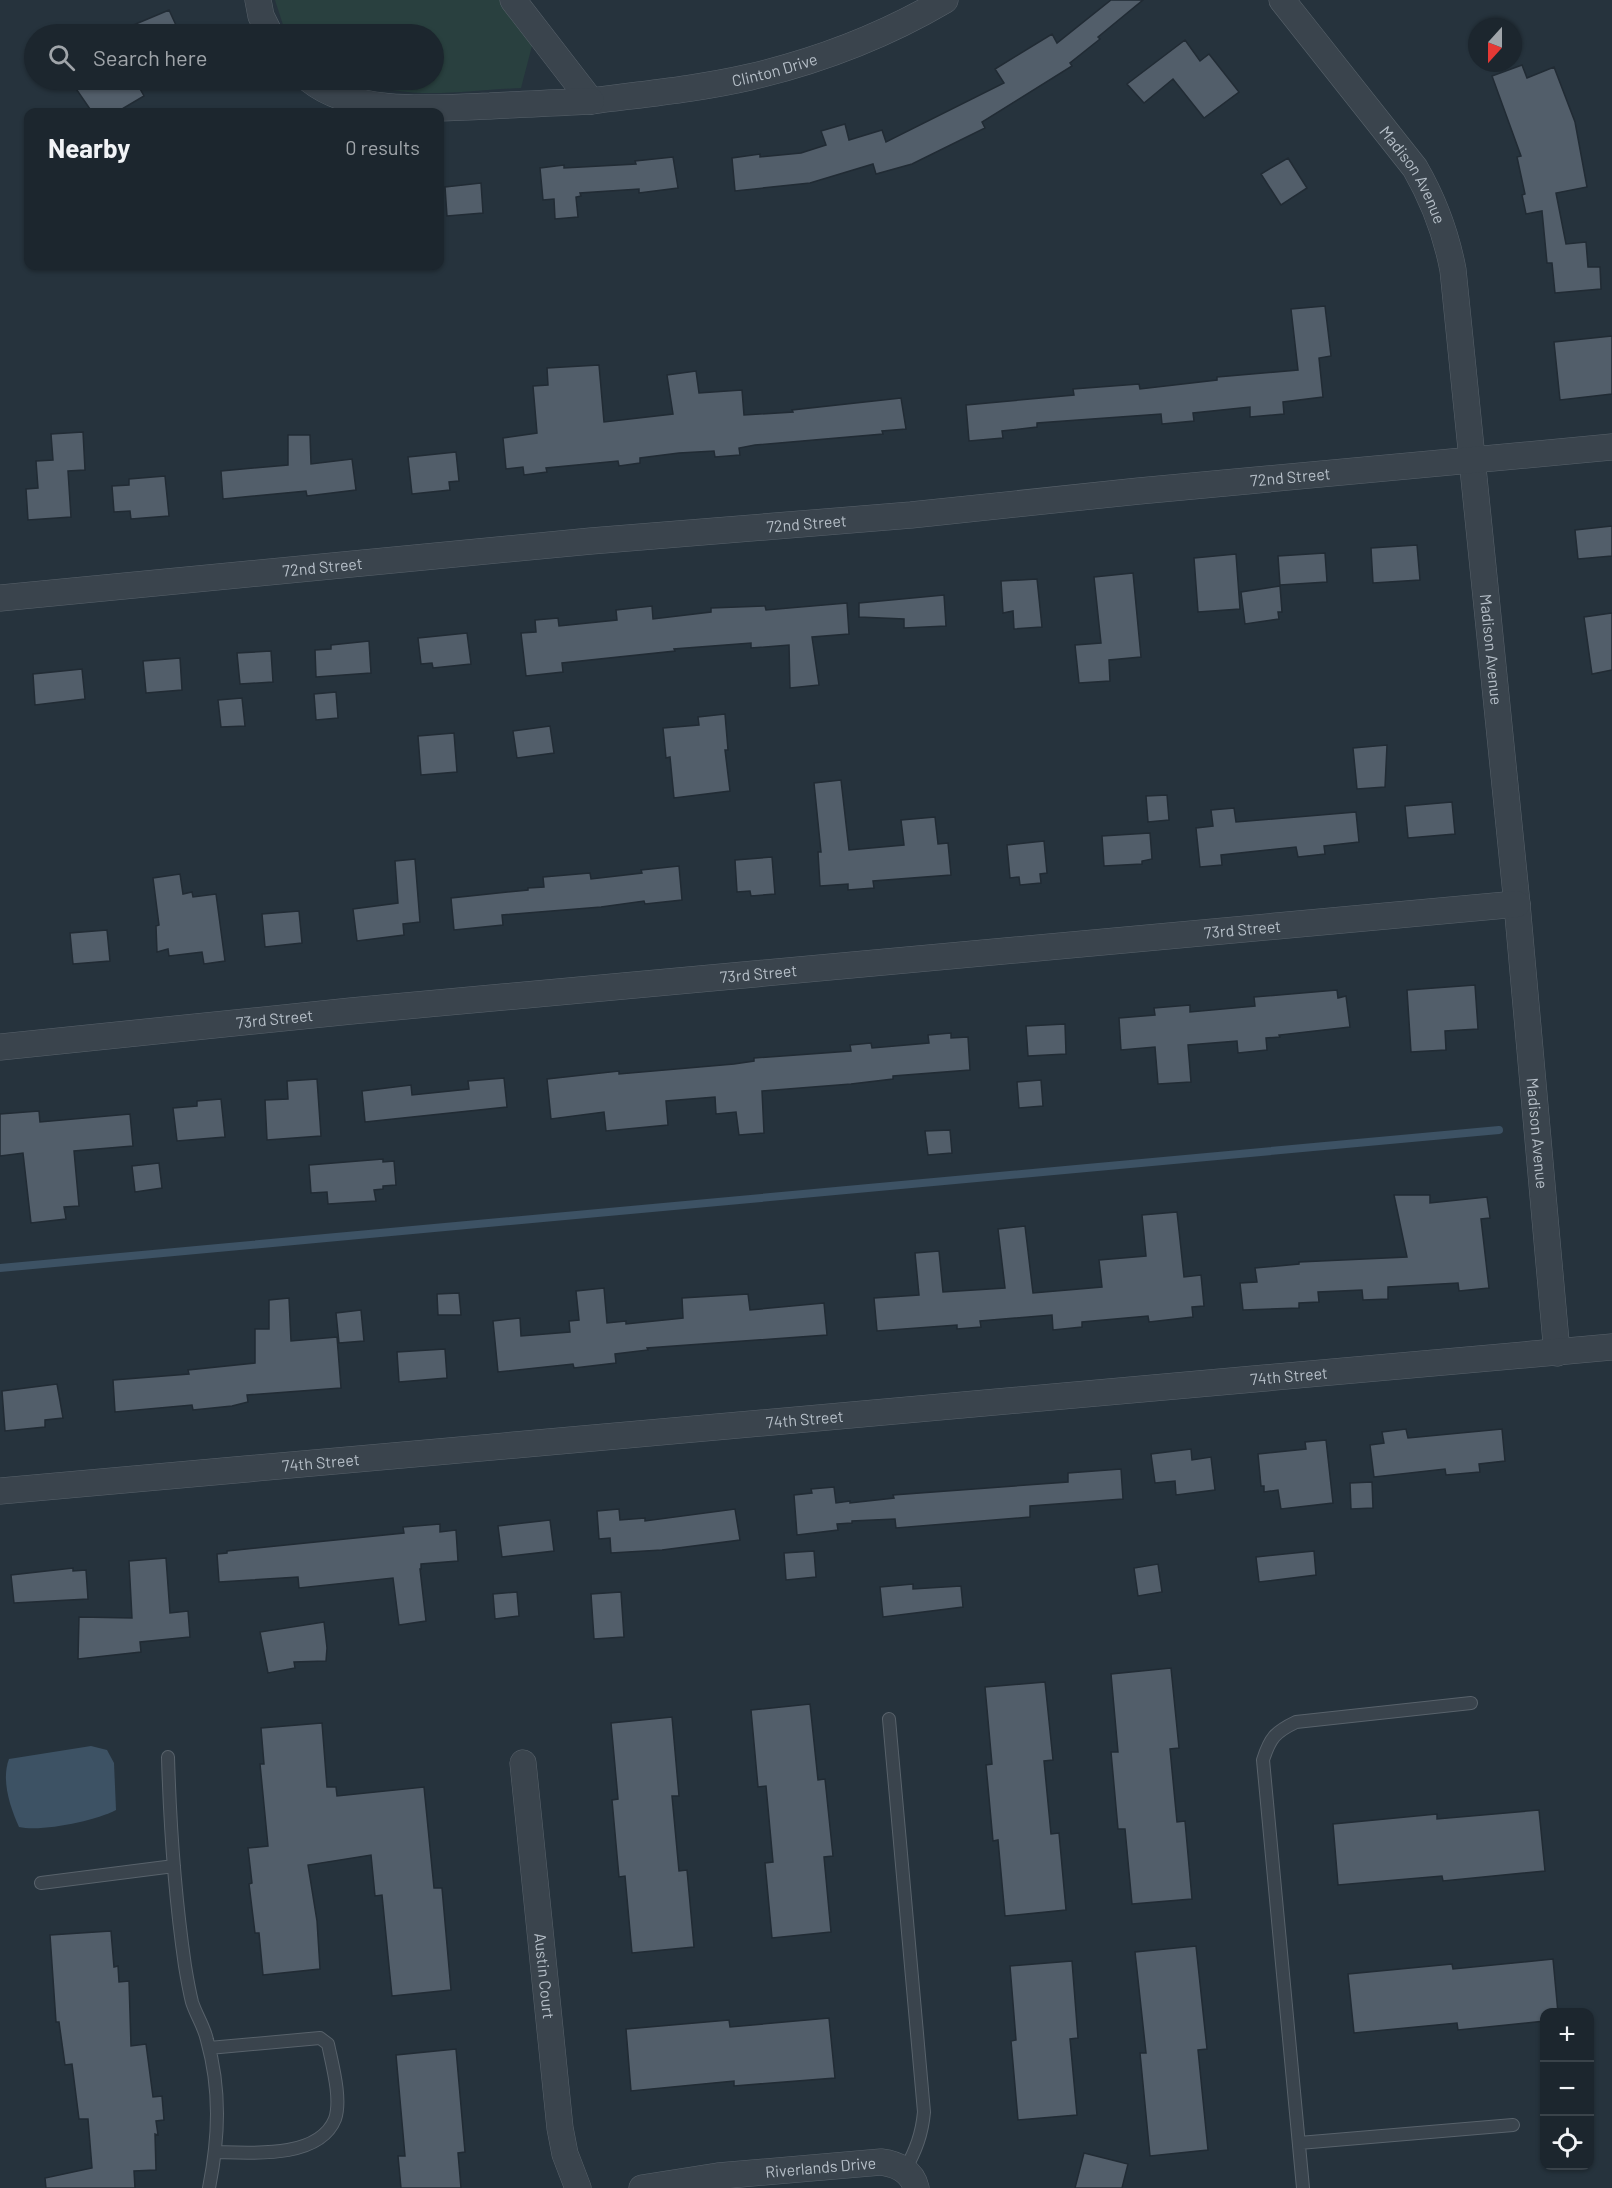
<!DOCTYPE html>
<meta charset="utf-8">
<style>
body{margin:0;font-family:Barlow,sans-serif;background:#29323a;color:#f1f3f6}
.controls{position:absolute;right:18px;bottom:18px;display:grid;overflow:hidden;border-radius:12px;box-shadow:0 2px 4px #0004}
.controls button{width:54px;height:54px;display:grid;place-items:center;padding:0;border:0;border-bottom:2px solid #3a434a;background:#1c262e;color:#f1f3f6;font:30px sans-serif}
.compass{position:absolute;left:1468px;top:18px;width:54px;height:54px;border-radius:50%;background:#1c262e;box-shadow:0 2px 4px #0004;rotate:201deg}
.list{margin:0;padding:0;list-style:none}
h2{display:flex;justify-content:space-between;align-items:center;height:78px;margin:0;padding:0 24px;font-size:26px}
h2 small{font-size:20px;font-weight:400;color:#a0a5aa}
.icon{flex:none;width:33px;height:33px;fill:none;stroke:currentColor;stroke-width:2;stroke-linecap:round;stroke-linejoin:round}
.map{position:relative;flex:none;width:1612px;height:2188px;overflow:hidden}
.search{position:absolute;background:#1c262e;box-shadow:0 2px 4px #0004;left:24px;top:24px;width:420px;height:66px;display:flex;align-items:center;gap:15px;box-sizing:border-box;padding:0 21px;border-radius:33px;color:#a0a5aa;font-size:22px}
.panel{position:absolute;background:#1c262e;box-shadow:0 2px 4px #0004;left:24px;top:108px;width:420px;height:162px;border-radius:12px}
.map>svg:first-child{display:block}
.green{fill:#29403f}
.water{fill:#3d5264}
.lines{fill:none;stroke-linecap:round;stroke-linejoin:round}
.stream{stroke:#3d5264;stroke-width:8}
.building{fill:#525e6a;stroke:#212b34;stroke-width:1.5}
.lane-casing{stroke:#58626b;stroke-width:14}
.street-casing{stroke:#58626b;stroke-width:27}
.lane{stroke:#3a444d;stroke-width:12}
.street{stroke:#3a444d;stroke-width:26}
.labels{text-anchor:middle;stroke-width:4.5;stroke-linejoin:round;paint-order:stroke}
.street-label{font-size:16px;fill:#b6bfc8;stroke:#1f2932}
</style>
<div class="map">
<svg width="1612" height="2188" viewBox="0 0 1612 2188">
<rect width="100%" height="100%" fill="#26333d"/>
<path class="green" d="M 275,0 L 500,0 L 533,42 L 521,88 C 468,90 407,102 358,80 L 434,80 L 434,34 L 288,34 L 285,31 Z"/>
<path class="water" d="M 91,1746 L 107,1750 L 114,1763 L 116,1810 C 95,1821 42,1832 19,1827 C 10,1807 1,1780 9,1759 Z"/>
<g class="lines">
<path class="stream" d="M 0,1268 L 1499,1130"/>
</g>
<path class="building" d="M 1111,0 L 1143,0 L 1098,37 L 1100,39 L 1070,63 L 1072,66 L 982,122 L 985,128 L 912,164 L 876,174 L 873,164 L 810,183 L 735,191 L 732,158 L 760,154 L 760,157 L 801,153 L 826,145 L 821,131 L 845,124 L 849,140 L 882,130 L 886,142 L 1004,83 L 995,69 L 1052,34 L 1057,43 Z
M 169,10 L 180,34 L 112,34 Z
M 1185,40 L 1200,61 L 1209,54 L 1239,92 L 1204,118 L 1173,79 L 1144,103 L 1127,84 Z
M 1522,65 L 1527,78 L 1554,67 L 1575,122 L 1587,187 L 1556,193 L 1566,244 L 1586,242 L 1588,267 L 1600,267 L 1601,289 L 1555,293 L 1552,263 L 1547,263 L 1542,211 L 1526,214 L 1522,195 L 1525,194 L 1517,157 L 1521,156 L 1492,76 Z
M 70,80 L 135,80 L 144,96 L 117,112 L 92,112 Z
M 673,157 L 678,188 L 639,193 L 639,189 L 580,193 L 581,196 L 576,197 L 578,217 L 555,219 L 554,199 L 543,200 L 540,168 L 564,165 L 564,168 L 636,164 L 635,161 Z
M 1288,158 L 1307,188 L 1281,205 L 1261,174 Z
M 481,183 L 483,213 L 447,216 L 445,187 Z
M 1325,306 L 1331,356 L 1319,358 L 1323,397 L 1283,402 L 1284,414 L 1250,417 L 1250,407 L 1193,413 L 1194,421 L 1162,424 L 1161,414 L 1037,423 L 1037,427 L 1002,431 L 1003,438 L 969,441 L 966,405 L 1074,395 L 1073,389 L 1139,384 L 1140,389 L 1217,380 L 1217,377 L 1298,370 L 1291,309 Z
M 1612,336 L 1612,394 L 1560,400 L 1554,342 Z
M 599,365 L 604,422 L 673,414 L 667,375 L 696,371 L 699,393 L 742,390 L 744,415 L 793,412 L 792,410 L 901,398 L 906,429 L 882,431 L 883,434 L 755,445 L 739,448 L 740,455 L 715,457 L 714,451 L 679,453 L 640,458 L 640,463 L 619,466 L 618,461 L 546,468 L 547,472 L 524,475 L 523,467 L 506,469 L 503,438 L 537,433 L 533,386 L 548,385 L 547,368 Z
M 83,432 L 85,470 L 68,471 L 71,517 L 28,520 L 26,489 L 38,488 L 36,461 L 53,460 L 51,434 Z
M 288,435 L 310,435 L 311,464 L 352,459 L 356,490 L 307,496 L 306,491 L 223,499 L 221,471 L 288,465 Z
M 456,452 L 459,481 L 449,482 L 450,490 L 412,494 L 408,457 Z
M 165,476 L 169,516 L 131,519 L 130,511 L 114,512 L 112,486 L 129,485 L 129,479 Z
M 1612,526 L 1612,556 L 1578,559 L 1575,530 Z
M 1417,545 L 1420,580 L 1373,583 L 1371,548 Z
M 1325,553 L 1327,582 L 1280,585 L 1278,556 Z
M 1236,554 L 1240,609 L 1198,612 L 1194,558 Z
M 1133,573 L 1141,657 L 1109,660 L 1110,681 L 1079,683 L 1075,645 L 1101,643 L 1094,577 Z
M 1037,579 L 1042,627 L 1014,629 L 1013,611 L 1003,613 L 1001,581 Z
M 1280,586 L 1282,612 L 1278,612 L 1279,619 L 1245,624 L 1241,592 Z
M 944,595 L 946,626 L 904,628 L 904,619 L 859,617 L 859,603 Z
M 847,603 L 849,634 L 812,637 L 819,685 L 790,688 L 789,645 L 751,648 L 751,643 L 674,649 L 675,651 L 562,663 L 563,672 L 526,676 L 521,633 L 536,632 L 535,620 L 558,618 L 559,626 L 617,620 L 616,610 L 652,606 L 653,619 L 711,612 L 711,608 L 765,606 L 766,610 Z
M 1612,613 L 1612,670 L 1592,674 L 1584,617 Z
M 467,633 L 471,664 L 433,668 L 432,663 L 421,664 L 418,638 Z
M 369,641 L 371,673 L 316,677 L 315,650 L 331,649 L 331,645 Z
M 271,651 L 273,682 L 240,684 L 237,653 Z
M 180,658 L 182,690 L 146,693 L 143,661 Z
M 82,669 L 85,699 L 35,705 L 33,674 Z
M 336,692 L 338,718 L 316,720 L 314,694 Z
M 242,698 L 245,726 L 221,727 L 218,700 Z
M 725,714 L 728,750 L 725,750 L 730,791 L 674,798 L 670,757 L 666,758 L 663,728 L 699,725 L 698,717 Z
M 550,726 L 554,753 L 517,758 L 513,731 Z
M 454,733 L 457,772 L 421,775 L 418,736 Z
M 1387,745 L 1385,787 L 1357,789 L 1353,748 Z
M 841,780 L 849,850 L 904,845 L 901,820 L 935,817 L 938,844 L 948,843 L 951,875 L 873,881 L 874,888 L 848,890 L 848,884 L 820,886 L 818,852 L 821,852 L 814,783 Z
M 1167,795 L 1169,820 L 1148,822 L 1146,796 Z
M 1452,802 L 1455,834 L 1408,838 L 1405,806 Z
M 1234,808 L 1236,822 L 1356,812 L 1359,842 L 1324,846 L 1325,854 L 1298,857 L 1296,847 L 1221,855 L 1222,865 L 1200,867 L 1196,828 L 1213,826 L 1211,810 Z
M 1150,833 L 1152,859 L 1142,861 L 1142,864 L 1104,866 L 1102,836 Z
M 1044,841 L 1047,873 L 1040,874 L 1041,883 L 1020,885 L 1019,877 L 1010,878 L 1007,845 Z
M 772,857 L 775,894 L 751,896 L 750,891 L 737,892 L 735,860 Z
M 415,859 L 420,922 L 403,924 L 404,935 L 357,941 L 353,909 L 398,903 L 395,861 Z
M 679,866 L 682,900 L 645,904 L 644,901 L 601,907 L 502,915 L 503,925 L 454,930 L 451,898 L 528,890 L 528,888 L 544,887 L 543,877 L 590,873 L 591,879 L 642,873 L 641,870 Z
M 180,874 L 183,894 L 192,892 L 193,897 L 216,894 L 225,961 L 204,964 L 202,952 L 169,956 L 168,949 L 157,952 L 156,926 L 159,925 L 153,878 Z
M 299,911 L 302,943 L 265,947 L 262,914 Z
M 107,930 L 110,961 L 73,964 L 70,933 Z
M 1475,985 L 1478,1029 L 1445,1031 L 1446,1050 L 1411,1052 L 1407,990 Z
M 1337,990 L 1338,998 L 1346,996 L 1350,1027 L 1279,1035 L 1280,1037 L 1266,1038 L 1267,1050 L 1238,1053 L 1237,1041 L 1188,1045 L 1191,1082 L 1158,1084 L 1155,1047 L 1121,1050 L 1119,1018 L 1155,1015 L 1154,1008 L 1190,1005 L 1190,1012 L 1255,1006 L 1254,997 Z
M 1065,1024 L 1066,1054 L 1028,1056 L 1026,1026 Z
M 951,1033 L 951,1038 L 968,1037 L 970,1070 L 893,1076 L 893,1079 L 851,1084 L 762,1091 L 764,1133 L 739,1135 L 736,1112 L 716,1114 L 715,1097 L 666,1101 L 668,1125 L 606,1131 L 604,1112 L 551,1119 L 547,1079 L 619,1071 L 619,1074 L 734,1064 L 754,1061 L 754,1058 L 851,1051 L 850,1045 L 871,1043 L 872,1048 L 929,1043 L 928,1035 Z
M 504,1078 L 507,1107 L 365,1122 L 362,1091 L 411,1085 L 412,1095 L 469,1089 L 468,1081 Z
M 317,1079 L 321,1136 L 267,1140 L 265,1100 L 288,1099 L 287,1081 Z
M 1041,1080 L 1043,1106 L 1019,1108 L 1017,1082 Z
M 221,1099 L 225,1137 L 177,1141 L 173,1108 L 197,1106 L 197,1101 Z
M 39,1111 L 40,1122 L 130,1114 L 133,1146 L 74,1151 L 79,1206 L 64,1207 L 66,1219 L 31,1223 L 23,1153 L 0,1156 L 0,1114 Z
M 950,1130 L 952,1153 L 928,1155 L 925,1131 Z
M 383,1159 L 383,1162 L 394,1161 L 396,1185 L 383,1186 L 383,1189 L 374,1190 L 376,1201 L 328,1204 L 327,1192 L 311,1193 L 309,1165 Z
M 159,1163 L 162,1188 L 135,1192 L 132,1166 Z
M 1394,1195 L 1430,1195 L 1430,1203 L 1487,1197 L 1490,1218 L 1481,1219 L 1489,1288 L 1459,1291 L 1458,1283 L 1388,1287 L 1388,1299 L 1363,1300 L 1362,1290 L 1318,1292 L 1319,1302 L 1299,1303 L 1299,1308 L 1243,1310 L 1240,1283 L 1257,1282 L 1255,1268 L 1299,1264 L 1299,1262 L 1407,1257 Z
M 1177,1212 L 1184,1277 L 1201,1275 L 1204,1306 L 1192,1307 L 1193,1317 L 1149,1322 L 1148,1316 L 1082,1322 L 1082,1327 L 1053,1330 L 1052,1315 L 980,1321 L 981,1327 L 957,1329 L 957,1325 L 877,1331 L 874,1298 L 919,1295 L 915,1253 L 939,1251 L 943,1292 L 1005,1288 L 998,1229 L 1025,1226 L 1033,1293 L 1102,1287 L 1099,1260 L 1146,1256 L 1142,1215 Z
M 604,1288 L 607,1323 L 626,1321 L 626,1324 L 683,1318 L 682,1298 L 748,1294 L 750,1310 L 824,1303 L 827,1335 L 647,1348 L 648,1350 L 615,1354 L 616,1363 L 574,1368 L 573,1364 L 498,1372 L 493,1321 L 520,1318 L 521,1336 L 570,1332 L 569,1321 L 579,1320 L 576,1291 Z
M 459,1293 L 461,1315 L 438,1315 L 437,1294 Z
M 289,1298 L 291,1341 L 337,1337 L 341,1388 L 247,1395 L 248,1402 L 232,1406 L 193,1410 L 192,1405 L 115,1412 L 113,1380 L 189,1374 L 188,1370 L 255,1363 L 255,1329 L 269,1329 L 269,1300 Z
M 361,1310 L 364,1341 L 339,1343 L 336,1313 Z
M 445,1349 L 447,1378 L 399,1382 L 397,1352 Z
M 57,1384 L 63,1418 L 45,1420 L 45,1427 L 5,1431 L 2,1391 Z
M 1406,1429 L 1408,1438 L 1502,1429 L 1505,1461 L 1479,1464 L 1480,1472 L 1446,1475 L 1445,1469 L 1374,1477 L 1370,1445 L 1384,1443 L 1382,1432 Z
M 1326,1440 L 1333,1503 L 1281,1509 L 1278,1490 L 1264,1492 L 1264,1486 L 1261,1486 L 1258,1454 L 1306,1449 L 1305,1442 Z
M 1191,1449 L 1192,1460 L 1211,1457 L 1215,1490 L 1176,1495 L 1175,1481 L 1155,1483 L 1151,1454 Z
M 1121,1469 L 1123,1499 L 1030,1506 L 1030,1517 L 896,1528 L 895,1519 L 852,1521 L 852,1523 L 837,1524 L 838,1530 L 797,1535 L 794,1495 L 812,1493 L 811,1489 L 834,1487 L 836,1503 L 850,1501 L 850,1503 L 894,1498 L 893,1495 L 1068,1482 L 1068,1473 Z
M 1372,1482 L 1373,1508 L 1351,1509 L 1350,1483 Z
M 619,1509 L 620,1520 L 645,1518 L 645,1521 L 735,1509 L 740,1540 L 662,1550 L 611,1553 L 610,1538 L 599,1539 L 597,1511 Z
M 550,1520 L 554,1551 L 502,1557 L 498,1526 Z
M 440,1524 L 440,1532 L 456,1530 L 458,1561 L 421,1564 L 421,1569 L 420,1569 L 426,1621 L 399,1625 L 393,1578 L 299,1588 L 298,1577 L 219,1582 L 217,1554 L 227,1553 L 227,1551 L 404,1533 L 403,1527 Z
M 814,1551 L 816,1577 L 786,1580 L 784,1553 Z
M 1314,1551 L 1316,1575 L 1259,1582 L 1256,1557 Z
M 166,1558 L 170,1613 L 188,1611 L 190,1637 L 140,1642 L 141,1652 L 78,1659 L 79,1617 L 132,1618 L 129,1561 Z
M 1158,1564 L 1162,1592 L 1138,1596 L 1134,1568 Z
M 73,1568 L 73,1571 L 86,1570 L 88,1599 L 14,1603 L 11,1575 Z
M 913,1584 L 913,1589 L 961,1586 L 963,1607 L 883,1617 L 880,1587 Z
M 517,1592 L 519,1616 L 495,1619 L 493,1594 Z
M 621,1592 L 624,1637 L 594,1639 L 591,1594 Z
M 324,1622 L 327,1648 L 326,1661 L 294,1662 L 295,1668 L 268,1673 L 260,1632 Z
M 1171,1668 L 1179,1748 L 1170,1749 L 1177,1822 L 1185,1821 L 1192,1899 L 1132,1904 L 1125,1829 L 1118,1829 L 1111,1752 L 1118,1752 L 1111,1674 Z
M 1045,1682 L 1053,1760 L 1044,1761 L 1051,1834 L 1059,1833 L 1066,1910 L 1005,1916 L 998,1840 L 993,1841 L 986,1765 L 992,1764 L 985,1687 Z
M 810,1704 L 818,1780 L 825,1779 L 833,1856 L 824,1857 L 831,1932 L 772,1938 L 765,1863 L 773,1862 L 766,1786 L 758,1787 L 751,1710 Z
M 672,1717 L 679,1796 L 672,1796 L 679,1871 L 687,1870 L 694,1947 L 632,1953 L 625,1876 L 619,1877 L 612,1800 L 618,1799 L 611,1723 Z
M 322,1723 L 327,1787 L 336,1787 L 337,1796 L 424,1787 L 434,1888 L 442,1888 L 451,1990 L 392,1996 L 382,1895 L 375,1896 L 371,1855 L 308,1865 L 317,1921 L 320,1969 L 263,1975 L 259,1933 L 255,1933 L 249,1884 L 252,1883 L 248,1848 L 268,1846 L 260,1764 L 264,1764 L 261,1728 Z
M 1539,1810 L 1545,1871 L 1443,1881 L 1442,1876 L 1338,1885 L 1333,1824 L 1437,1814 L 1437,1819 Z
M 111,1931 L 114,1967 L 118,1966 L 119,1982 L 129,1981 L 131,2046 L 146,2044 L 153,2097 L 162,2096 L 164,2120 L 156,2121 L 158,2135 L 155,2134 L 156,2170 L 134,2171 L 135,2188 L 46,2188 L 45,2178 L 92,2168 L 88,2119 L 79,2119 L 72,2064 L 65,2065 L 59,2022 L 56,2022 L 50,1935 Z
M 1196,1946 L 1207,2049 L 1198,2050 L 1208,2150 L 1150,2156 L 1140,2053 L 1146,2053 L 1135,1952 Z
M 1553,1959 L 1558,2013 L 1545,2013 L 1545,2021 L 1458,2030 L 1457,2023 L 1354,2033 L 1348,1974 L 1452,1964 L 1453,1969 Z
M 1072,1961 L 1078,2038 L 1070,2039 L 1077,2115 L 1018,2120 L 1011,2041 L 1016,2040 L 1010,1966 Z
M 829,2018 L 835,2078 L 734,2086 L 734,2081 L 631,2091 L 626,2029 L 729,2020 L 730,2027 Z
M 456,2049 L 465,2152 L 458,2153 L 461,2188 L 401,2188 L 398,2156 L 405,2156 L 396,2055 Z
M 1084,2153 L 1128,2164 L 1122,2188 L 1075,2188 Z"/>
<g class="lines">
<defs>
<path id="lane" d="M 889,1719 L 924,2112 C 922,2134 916,2150 905,2170
M 168,1757 C 170,1827 175,1897 185,1966 C 187,1978 189,1990 192,2002 C 196,2015 204,2026 207,2040 C 221,2090 219,2137 209,2188
M 41,1883 L 174,1866
M 209,2048 L 320,2038 L 328,2044 C 332,2064 342,2099 335,2119 C 319,2159 251,2153 216,2152
M 1299,2143 L 1513,2125
M 1303,2188 L 1263,1760 C 1270,1738 1275,1732 1296,1722 L 1471,1703"/>
<g id="street">
<path d="M 258,0 L 261,16 L 270,34"/>
<path id="s1" d="M 513,0 L 591,101 C 644,94 698,89 750,77 C 818,61 884,36 945,0"/>
<path id="s2" d="M 1282,0 L 1415,168 C 1434,201 1446,233 1453,270 L 1517,904 L 1557,1353"/>
<path d="M 310,80 C 355,116 436,108 490,106 C 523,104 557,103 591,101"/>
<path id="s3" d="M 0,598 L 591,541 L 911,515 L 1139,491 L 1612,447"/>
<path id="s4" d="M 0,1047 L 351,1011 L 1517,904"/>
<path id="s5" d="M 0,1491 L 1612,1347"/>
<path id="s6" d="M 523,1763 L 560,2128 L 565,2154 L 578,2188"/>
<path id="s7" d="M 642,2188 L 718,2176 L 881,2162 C 897,2164 912,2171 916,2188"/>
</g>
</defs>
<use href="#lane" class="lane-casing"/>
<use href="#street" class="street-casing"/>
<use href="#lane" class="lane"/>
<use href="#street" class="street"/>
</g>
<g class="labels">
<g class="street-label">
<text dy="6" stroke="none"><textPath href="#s1" startOffset="314">Clinton Drive</textPath></text>
<text dy="6" stroke="none"><textPath href="#s2" startOffset="219">Madison Avenue</textPath></text>
<text dy="6" stroke="none"><textPath href="#s3" startOffset="1296">72nd Street</textPath></text>
<text dy="6" stroke="none"><textPath href="#s3" startOffset="810">72nd Street</textPath></text>
<text dy="6" stroke="none"><textPath href="#s3" startOffset="324">72nd Street</textPath></text>
<text dy="6" stroke="none"><textPath href="#s2" startOffset="705">Madison Avenue</textPath></text>
<text dy="6" stroke="none"><textPath href="#s4" startOffset="1248">73rd Street</textPath></text>
<text dy="6" stroke="none"><textPath href="#s4" startOffset="762">73rd Street</textPath></text>
<text dy="6" stroke="none"><textPath href="#s4" startOffset="276">73rd Street</textPath></text>
<text dy="6" stroke="none"><textPath href="#s2" startOffset="1191">Madison Avenue</textPath></text>
<text dy="6" stroke="none"><textPath href="#s5" startOffset="1294">74th Street</textPath></text>
<text dy="6" stroke="none"><textPath href="#s5" startOffset="808">74th Street</textPath></text>
<text dy="6" stroke="none"><textPath href="#s5" startOffset="322">74th Street</textPath></text>
<text dy="6" stroke="none"><textPath href="#s6" startOffset="214">Austin Court</textPath></text>
<text dy="6" stroke="none"><textPath href="#s7" startOffset="180">Riverlands Drive</textPath></text>
</g>
</g>
</svg>
<div class="controls">
<button>+</button>
<button>−</button>
<button><svg class="icon" aria-label="locate" viewBox="0 0 24 24"><circle cx="12" cy="12" r="6"/><path d="M12 2v4M12 18v4M2 12h4M18 12h4"/></svg></button>
</div>
<svg class="compass" viewBox="-18 -18 36 36"><path d="M0-13l5 13h-10z" fill="#e53935"/><path d="M0 13l5-13h-10z" fill="#a0a5aa"/></svg>
<div class="search"><svg class="icon" aria-label="search" viewBox="0 0 24 24"><circle cx="10" cy="10" r="6"/><path d="M15 15l6 6"/></svg>Search here</div>
<section class="panel">
<h2>Nearby<small>0 results</small></h2>
<ul class="list">
</ul>
</section>
</div>
